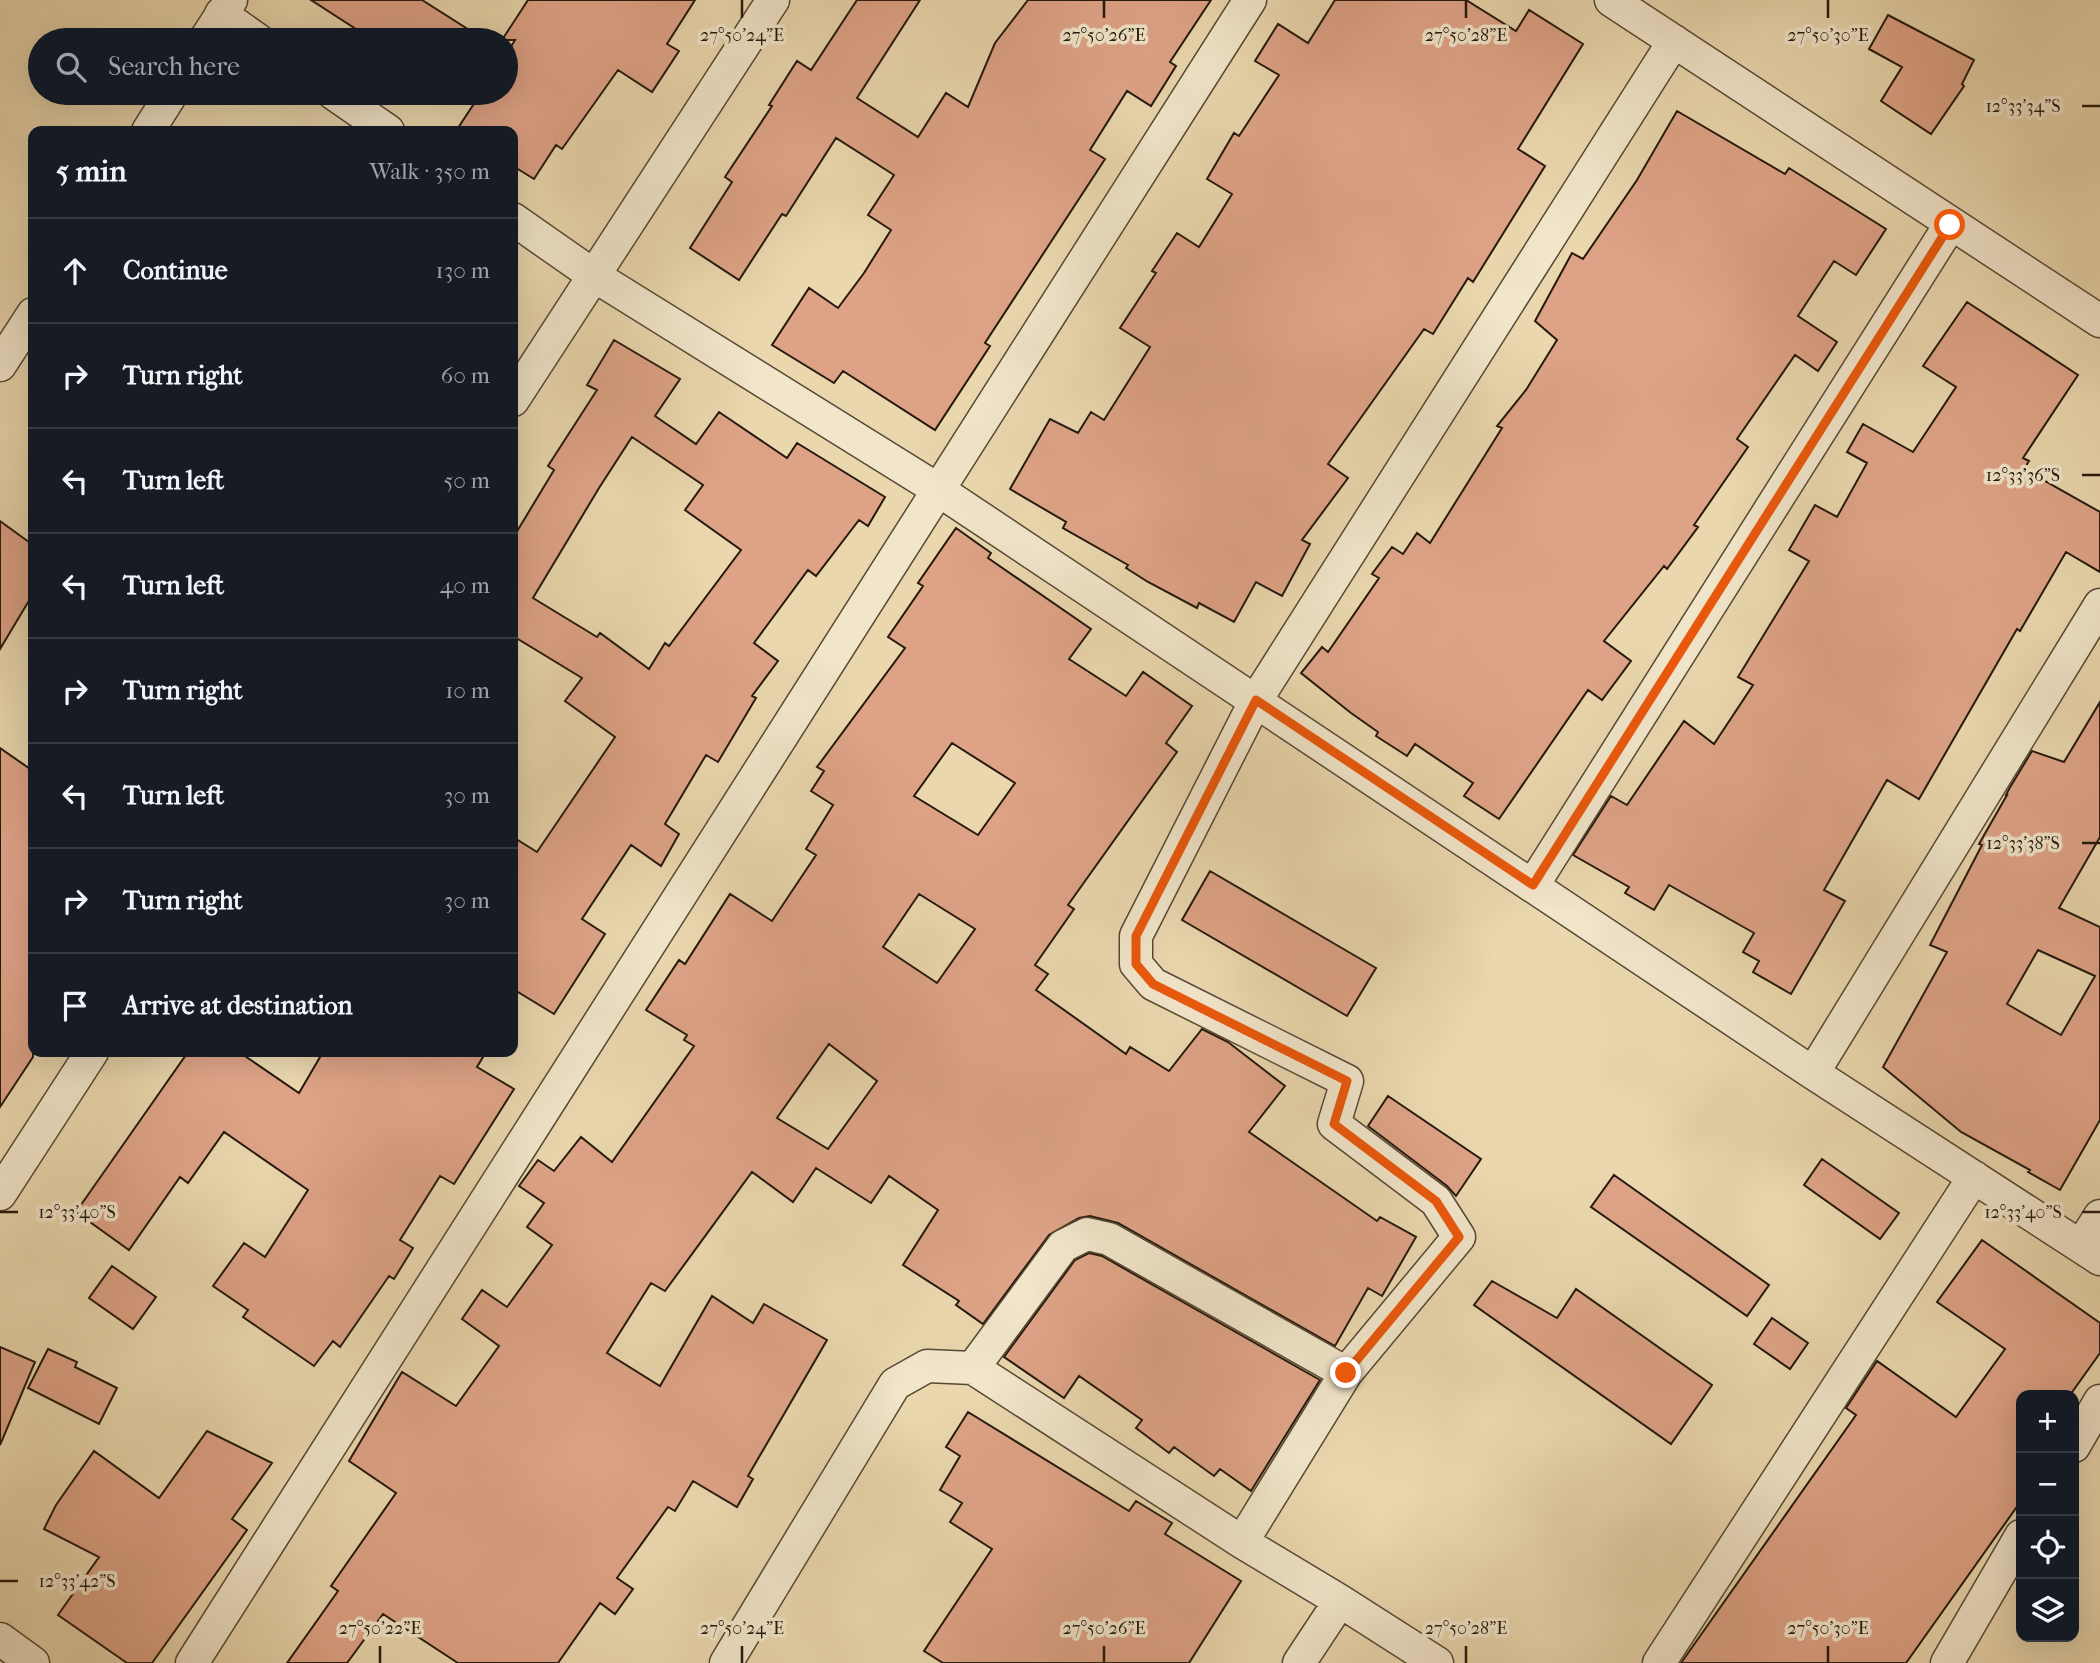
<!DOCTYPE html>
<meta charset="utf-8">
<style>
body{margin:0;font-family:"IM FELL French Canon",serif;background:#20242c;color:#f1f3f6}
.controls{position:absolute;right:21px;bottom:21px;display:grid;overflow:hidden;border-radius:14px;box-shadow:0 7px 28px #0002}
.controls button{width:63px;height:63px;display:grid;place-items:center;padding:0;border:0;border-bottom:2px solid #363941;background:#171b24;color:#f1f3f6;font:35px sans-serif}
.stop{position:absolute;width:21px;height:21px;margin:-16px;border:5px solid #ea580c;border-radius:50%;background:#fff}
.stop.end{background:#ea580c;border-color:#fff;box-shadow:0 2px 7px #0008}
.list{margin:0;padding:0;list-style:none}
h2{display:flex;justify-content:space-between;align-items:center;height:91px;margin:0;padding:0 28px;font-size:30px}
h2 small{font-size:23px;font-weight:400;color:#9ea1a6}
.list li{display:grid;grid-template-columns:46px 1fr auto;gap:21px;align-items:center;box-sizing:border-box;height:105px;padding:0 28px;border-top:2px solid #363941}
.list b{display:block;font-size:26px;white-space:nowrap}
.list em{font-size:23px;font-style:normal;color:#9ea1a6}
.icon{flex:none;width:38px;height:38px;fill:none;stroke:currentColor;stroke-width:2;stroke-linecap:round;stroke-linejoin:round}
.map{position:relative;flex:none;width:2100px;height:1663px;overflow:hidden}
.search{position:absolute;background:#171b24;box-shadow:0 7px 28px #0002;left:28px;top:28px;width:490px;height:77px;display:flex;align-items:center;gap:18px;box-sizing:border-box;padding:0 24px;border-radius:38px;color:#9ea1a6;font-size:26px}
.panel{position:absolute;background:#171b24;box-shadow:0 7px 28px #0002;left:28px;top:126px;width:490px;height:931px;border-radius:14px}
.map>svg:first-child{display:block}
.building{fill:#dea387;stroke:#24190c;stroke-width:2;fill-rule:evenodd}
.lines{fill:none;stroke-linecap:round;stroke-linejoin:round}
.minor-casing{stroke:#564834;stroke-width:35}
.minor{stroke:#f1e5ca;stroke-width:32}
.route{stroke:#ea580c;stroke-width:9}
.ticks{fill:none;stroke:#24190c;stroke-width:2.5}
.ticks-label{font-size:18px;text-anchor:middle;fill:#24190c;stroke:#f1e5ca;stroke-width:7;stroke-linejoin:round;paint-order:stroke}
</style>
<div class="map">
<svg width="2100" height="1663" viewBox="0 0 2100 1663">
<rect width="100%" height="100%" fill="#ead7ae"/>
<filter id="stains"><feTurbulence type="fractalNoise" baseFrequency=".00286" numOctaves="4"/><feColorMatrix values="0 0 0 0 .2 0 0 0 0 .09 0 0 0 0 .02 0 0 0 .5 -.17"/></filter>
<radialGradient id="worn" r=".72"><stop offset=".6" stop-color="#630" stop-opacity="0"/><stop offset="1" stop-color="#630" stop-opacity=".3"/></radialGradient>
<path class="building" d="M 311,0 L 422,0 L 485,40 L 373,40 Z
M 528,0 L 695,0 L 667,44 L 679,51 L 652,92 L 618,70 L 562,149 L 556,145 L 534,179 L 513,166 L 513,131 L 456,131 L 481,93 L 506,93 L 506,55 L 515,40 L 502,40 Z
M 857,0 L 920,0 L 857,98 L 918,137 L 946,93 L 968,107 L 995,43 L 1028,0 L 1211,0 L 1170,62 L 1176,66 L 1151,106 L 1127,91 L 1090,150 L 1105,159 L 985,343 L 990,346 L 935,430 L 843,371 L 834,383 L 772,345 L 809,288 L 838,308 L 864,273 L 891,230 L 868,215 L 894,175 L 836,138 L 786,216 L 782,214 L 739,280 L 690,248 L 732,182 L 725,177 L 772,106 L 769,105 L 797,61 L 811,70 Z
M 1335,0 L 1466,0 L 1516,31 L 1529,10 L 1583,44 L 1518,149 L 1545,166 L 1473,282 L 1468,278 L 1433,334 L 1424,329 L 1328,464 L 1348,478 L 1302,540 L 1310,544 L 1282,596 L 1256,582 L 1234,622 L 1199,603 L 1197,608 L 1148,582 L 1126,568 L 1128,565 L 1063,528 L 1066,522 L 1010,489 L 1050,419 L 1078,433 L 1091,412 L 1104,420 L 1150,347 L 1120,328 L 1156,273 L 1152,271 L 1177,233 L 1199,247 L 1232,194 L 1207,179 L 1234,133 L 1239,136 L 1279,75 L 1255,61 L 1278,24 L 1308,43 Z
M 1888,15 L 1974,60 L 1962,84 L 1964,86 L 1931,134 L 1881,101 L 1902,67 L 1869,49 Z
M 1677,111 L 1785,174 L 1789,168 L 1886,229 L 1856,275 L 1834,261 L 1798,316 L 1837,342 L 1818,371 L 1795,355 L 1737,439 L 1748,447 L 1694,525 L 1698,527 L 1667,569 L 1664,566 L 1604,641 L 1631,661 L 1602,700 L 1588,690 L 1499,819 L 1464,796 L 1473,783 L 1415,744 L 1407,756 L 1376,736 L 1378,732 L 1351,713 L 1301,673 L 1322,647 L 1328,652 L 1379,578 L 1372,574 L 1392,547 L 1403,554 L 1417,533 L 1430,543 L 1502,428 L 1497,426 L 1526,390 L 1557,340 L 1535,321 L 1572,253 L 1583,259 L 1637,180 Z
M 1967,302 L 2078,375 L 2023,458 L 2029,461 L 2024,469 L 2100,512 L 2100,572 L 2066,552 L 2020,631 L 2017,629 L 1919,799 L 1887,780 L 1824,890 L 1845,901 L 1791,994 L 1753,972 L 1759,961 L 1743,952 L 1754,933 L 1669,885 L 1654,910 L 1625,893 L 1629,887 L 1573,855 L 1611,796 L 1627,805 L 1684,721 L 1714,744 L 1753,685 L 1738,677 L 1809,561 L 1789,550 L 1815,505 L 1837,517 L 1867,463 L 1847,452 L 1863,424 L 1913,452 L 1956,387 L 1923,366 Z
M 614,340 L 680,379 L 655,416 L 696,444 L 719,412 L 787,458 L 797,443 L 885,497 L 868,526 L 859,520 L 816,576 L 808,570 L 754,643 L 778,661 L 752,696 L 756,698 L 718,762 L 706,755 L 665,824 L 679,834 L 661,866 L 631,845 L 582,919 L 605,934 L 554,1014 L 513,989 L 513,837 L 537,852 L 615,737 L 565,701 L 582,678 L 513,636 L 513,538 L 554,470 L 548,466 L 597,390 L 587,385 ZM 632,437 L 703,485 L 685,510 L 741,550 L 669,646 L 665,643 L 649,669 L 600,633 L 597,637 L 533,598 L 599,488 Z
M 0,521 L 33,545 L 33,594 L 0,649 Z
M 956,528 L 991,553 L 988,558 L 1091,629 L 1069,659 L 1126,696 L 1143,672 L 1192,706 L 1166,743 L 1177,752 L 1068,905 L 1074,909 L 1035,965 L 1048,974 L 1036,990 L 1126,1054 L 1130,1047 L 1169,1071 L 1202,1029 L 1228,1042 L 1285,1086 L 1249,1132 L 1377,1221 L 1380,1217 L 1416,1237 L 1382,1296 L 1368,1288 L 1335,1346 L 1118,1223 L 1090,1216 L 1079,1218 L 1049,1235 L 983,1324 L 956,1305 L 959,1301 L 903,1265 L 938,1210 L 889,1176 L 871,1203 L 816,1168 L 793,1202 L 752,1172 L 665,1291 L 651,1283 L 607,1353 L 660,1386 L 712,1296 L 753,1323 L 764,1304 L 827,1340 L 748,1476 L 753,1479 L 737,1507 L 693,1481 L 675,1511 L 668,1507 L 617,1578 L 633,1589 L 615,1614 L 600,1603 L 558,1663 L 458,1663 L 383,1614 L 347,1663 L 287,1663 L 338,1591 L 331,1586 L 396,1493 L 349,1461 L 402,1372 L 456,1406 L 499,1346 L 462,1319 L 482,1290 L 507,1307 L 552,1245 L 527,1227 L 544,1203 L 519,1186 L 538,1160 L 554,1171 L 581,1137 L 612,1162 L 694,1046 L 684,1040 L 687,1035 L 646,1010 L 679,960 L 685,964 L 730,894 L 772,921 L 816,855 L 806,849 L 833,805 L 811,791 L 824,771 L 817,767 L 905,648 L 888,637 L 923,586 L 918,583 ZM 952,743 L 1015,783 L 978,835 L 914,796 ZM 919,894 L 975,929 L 937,983 L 883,947 ZM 829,1044 L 877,1081 L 828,1149 L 777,1118 Z
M 2100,702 L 2100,837 L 2059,908 L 2100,927 L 2100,1120 L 2060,1190 L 2028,1172 L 2030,1170 L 1961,1132 L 1883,1067 L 1947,952 L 1930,945 L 1982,845 L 1979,844 L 2007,795 L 2006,795 L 2009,789 L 2032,751 L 2064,762 ZM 2038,950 L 2095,976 L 2061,1035 L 2007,1004 Z
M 0,748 L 33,771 L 33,1057 L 0,1107 Z
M 1210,871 L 1376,968 L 1347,1016 L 1182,920 Z
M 188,1052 L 239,1052 L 299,1093 L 323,1052 L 486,1052 L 477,1067 L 514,1089 L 454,1184 L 440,1176 L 400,1240 L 413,1248 L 394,1279 L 389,1276 L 340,1347 L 333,1341 L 314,1366 L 243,1317 L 248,1310 L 213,1286 L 244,1243 L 265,1257 L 308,1190 L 224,1132 L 188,1183 L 180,1177 L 129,1250 L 76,1212 Z
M 1388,1096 L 1481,1159 L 1456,1196 L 1447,1186 L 1368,1126 Z
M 1822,1159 L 1899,1213 L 1880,1239 L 1804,1185 Z
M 1614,1175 L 1769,1285 L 1747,1316 L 1591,1207 Z
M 1982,1240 L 2100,1323 L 2100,1353 L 2070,1395 L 2021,1395 L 2021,1501 L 1906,1663 L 1681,1663 L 1856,1415 L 1846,1408 L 1877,1361 L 1956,1417 L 2005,1349 L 1937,1302 Z
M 1089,1253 L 1102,1256 L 1320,1380 L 1251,1491 L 1220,1469 L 1214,1476 L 1174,1447 L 1169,1453 L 1136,1428 L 1142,1420 L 1079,1376 L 1064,1398 L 1004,1357 L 1075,1260 Z
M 112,1266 L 156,1297 L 133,1329 L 89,1298 Z
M 1492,1281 L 1557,1318 L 1576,1289 L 1712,1385 L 1671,1444 L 1474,1305 Z
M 1772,1318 L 1808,1343 L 1790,1369 L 1754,1344 Z
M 0,1347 L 35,1362 L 0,1445 Z
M 48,1349 L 77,1362 L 75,1367 L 117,1388 L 99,1424 L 28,1388 Z
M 968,1412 L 1129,1511 L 1136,1501 L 1172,1523 L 1165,1534 L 1241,1581 L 1189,1663 L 943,1663 L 924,1651 L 992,1549 L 950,1522 L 962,1503 L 940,1490 L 960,1456 L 946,1447 Z
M 207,1431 L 272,1463 L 232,1519 L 247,1530 L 152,1663 L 127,1663 L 58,1615 L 99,1557 L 44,1529 L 56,1505 L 94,1451 L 159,1498 Z"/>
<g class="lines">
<defs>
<path id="minor" d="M 1611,0 L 2100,321
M 221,14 L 258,40
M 205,40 L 231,0
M 333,93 L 388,131
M 148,131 L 172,93
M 513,219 L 593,275 L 937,489 L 1813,1073 L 2100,1259
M 0,365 L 33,314
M 513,400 L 773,0
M 1533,885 L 1950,225
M 1813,1073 L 2100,605
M 0,1194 L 92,1052
M 2081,1246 L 2100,1216
M 973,1368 L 1063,1246 L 1087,1234 L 1109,1239 L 1346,1373
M 2074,1446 L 2100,1401
M 1242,1542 L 1346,1373 L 1459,1237 L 1436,1201 L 1334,1124 L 1347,1081 L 1153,984 L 1136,964 L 1136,936 L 1256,700 L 1674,41
M 0,1639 L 33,1663
M 192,1663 L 1250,0
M 726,1663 L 895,1384 L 927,1366 L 973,1368 L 1242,1542 L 1340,1601 L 1437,1663
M 1299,1663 L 1340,1601
M 1659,1663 L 1974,1177
M 1947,1663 L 2021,1536"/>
</defs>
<use href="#minor" class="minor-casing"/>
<use href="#minor" class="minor"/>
</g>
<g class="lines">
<path class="route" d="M 1346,1373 L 1459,1237 L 1436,1201 L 1334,1124 L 1347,1081 L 1153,984 L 1136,964 L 1136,936 L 1256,700 L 1533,885 L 1950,225"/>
</g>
<path class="ticks" d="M 742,0 L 742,18M 1104,0 L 1104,18M 1466,0 L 1466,18M 1828,0 L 1828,18M 2082,106 L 2100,106M 2082,475 L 2100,475M 2082,843 L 2100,843M 0,1212 L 18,1212M 2082,1212 L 2100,1212M 0,1581 L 18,1581M 380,1646 L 380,1663M 742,1646 L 742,1663M 1104,1646 L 1104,1663M 1466,1646 L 1466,1663M 1828,1646 L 1828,1663"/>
<g class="ticks-label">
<text x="742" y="41">27°50'24"E</text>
<text x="1104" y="41">27°50'26"E</text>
<text x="1466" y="41">27°50'28"E</text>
<text x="1828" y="41">27°50'30"E</text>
<text x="2023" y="112">12°33'34"S</text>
<text x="2023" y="481">12°33'36"S</text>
<text x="2023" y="849">12°33'38"S</text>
<text x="77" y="1218">12°33'40"S</text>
<text x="2023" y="1218">12°33'40"S</text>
<text x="77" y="1587">12°33'42"S</text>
<text x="380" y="1634">27°50'22"E</text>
<text x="742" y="1634">27°50'24"E</text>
<text x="1104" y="1634">27°50'26"E</text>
<text x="1466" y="1634">27°50'28"E</text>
<text x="1828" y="1634">27°50'30"E</text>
</g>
<rect width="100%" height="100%" filter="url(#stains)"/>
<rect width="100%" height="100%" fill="url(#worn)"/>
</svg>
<div class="controls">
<button>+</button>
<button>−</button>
<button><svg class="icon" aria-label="locate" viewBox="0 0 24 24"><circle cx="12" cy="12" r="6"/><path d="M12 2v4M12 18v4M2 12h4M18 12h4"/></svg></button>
<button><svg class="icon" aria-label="layers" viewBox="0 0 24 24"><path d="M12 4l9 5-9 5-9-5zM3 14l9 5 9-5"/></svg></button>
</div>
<div class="stop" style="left:1950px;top:225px"></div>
<div class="stop end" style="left:1346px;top:1373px"></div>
<div class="search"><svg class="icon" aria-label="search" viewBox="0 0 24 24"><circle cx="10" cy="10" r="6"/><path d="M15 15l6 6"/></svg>Search here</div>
<section class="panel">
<h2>5 min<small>Walk · 350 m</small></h2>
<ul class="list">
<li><svg class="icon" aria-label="ahead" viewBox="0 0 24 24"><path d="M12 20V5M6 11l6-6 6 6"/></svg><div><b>Continue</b></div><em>130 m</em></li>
<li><svg class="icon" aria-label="right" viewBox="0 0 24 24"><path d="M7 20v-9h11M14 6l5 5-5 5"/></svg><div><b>Turn right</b></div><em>60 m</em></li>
<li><svg class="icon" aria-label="left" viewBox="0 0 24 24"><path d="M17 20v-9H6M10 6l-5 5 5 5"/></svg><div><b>Turn left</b></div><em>50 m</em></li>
<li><svg class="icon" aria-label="left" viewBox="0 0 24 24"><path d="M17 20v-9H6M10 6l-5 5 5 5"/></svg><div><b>Turn left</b></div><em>40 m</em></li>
<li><svg class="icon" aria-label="right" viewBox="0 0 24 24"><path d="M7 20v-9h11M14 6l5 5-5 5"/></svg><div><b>Turn right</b></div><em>10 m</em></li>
<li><svg class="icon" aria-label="left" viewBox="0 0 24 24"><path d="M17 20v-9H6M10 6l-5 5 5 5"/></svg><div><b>Turn left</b></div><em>30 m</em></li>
<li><svg class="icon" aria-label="right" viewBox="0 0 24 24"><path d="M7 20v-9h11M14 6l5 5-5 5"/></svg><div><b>Turn right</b></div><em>30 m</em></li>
<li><svg class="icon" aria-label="arrive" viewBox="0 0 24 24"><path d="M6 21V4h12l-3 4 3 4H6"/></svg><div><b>Arrive at destination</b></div></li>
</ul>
</section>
</div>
